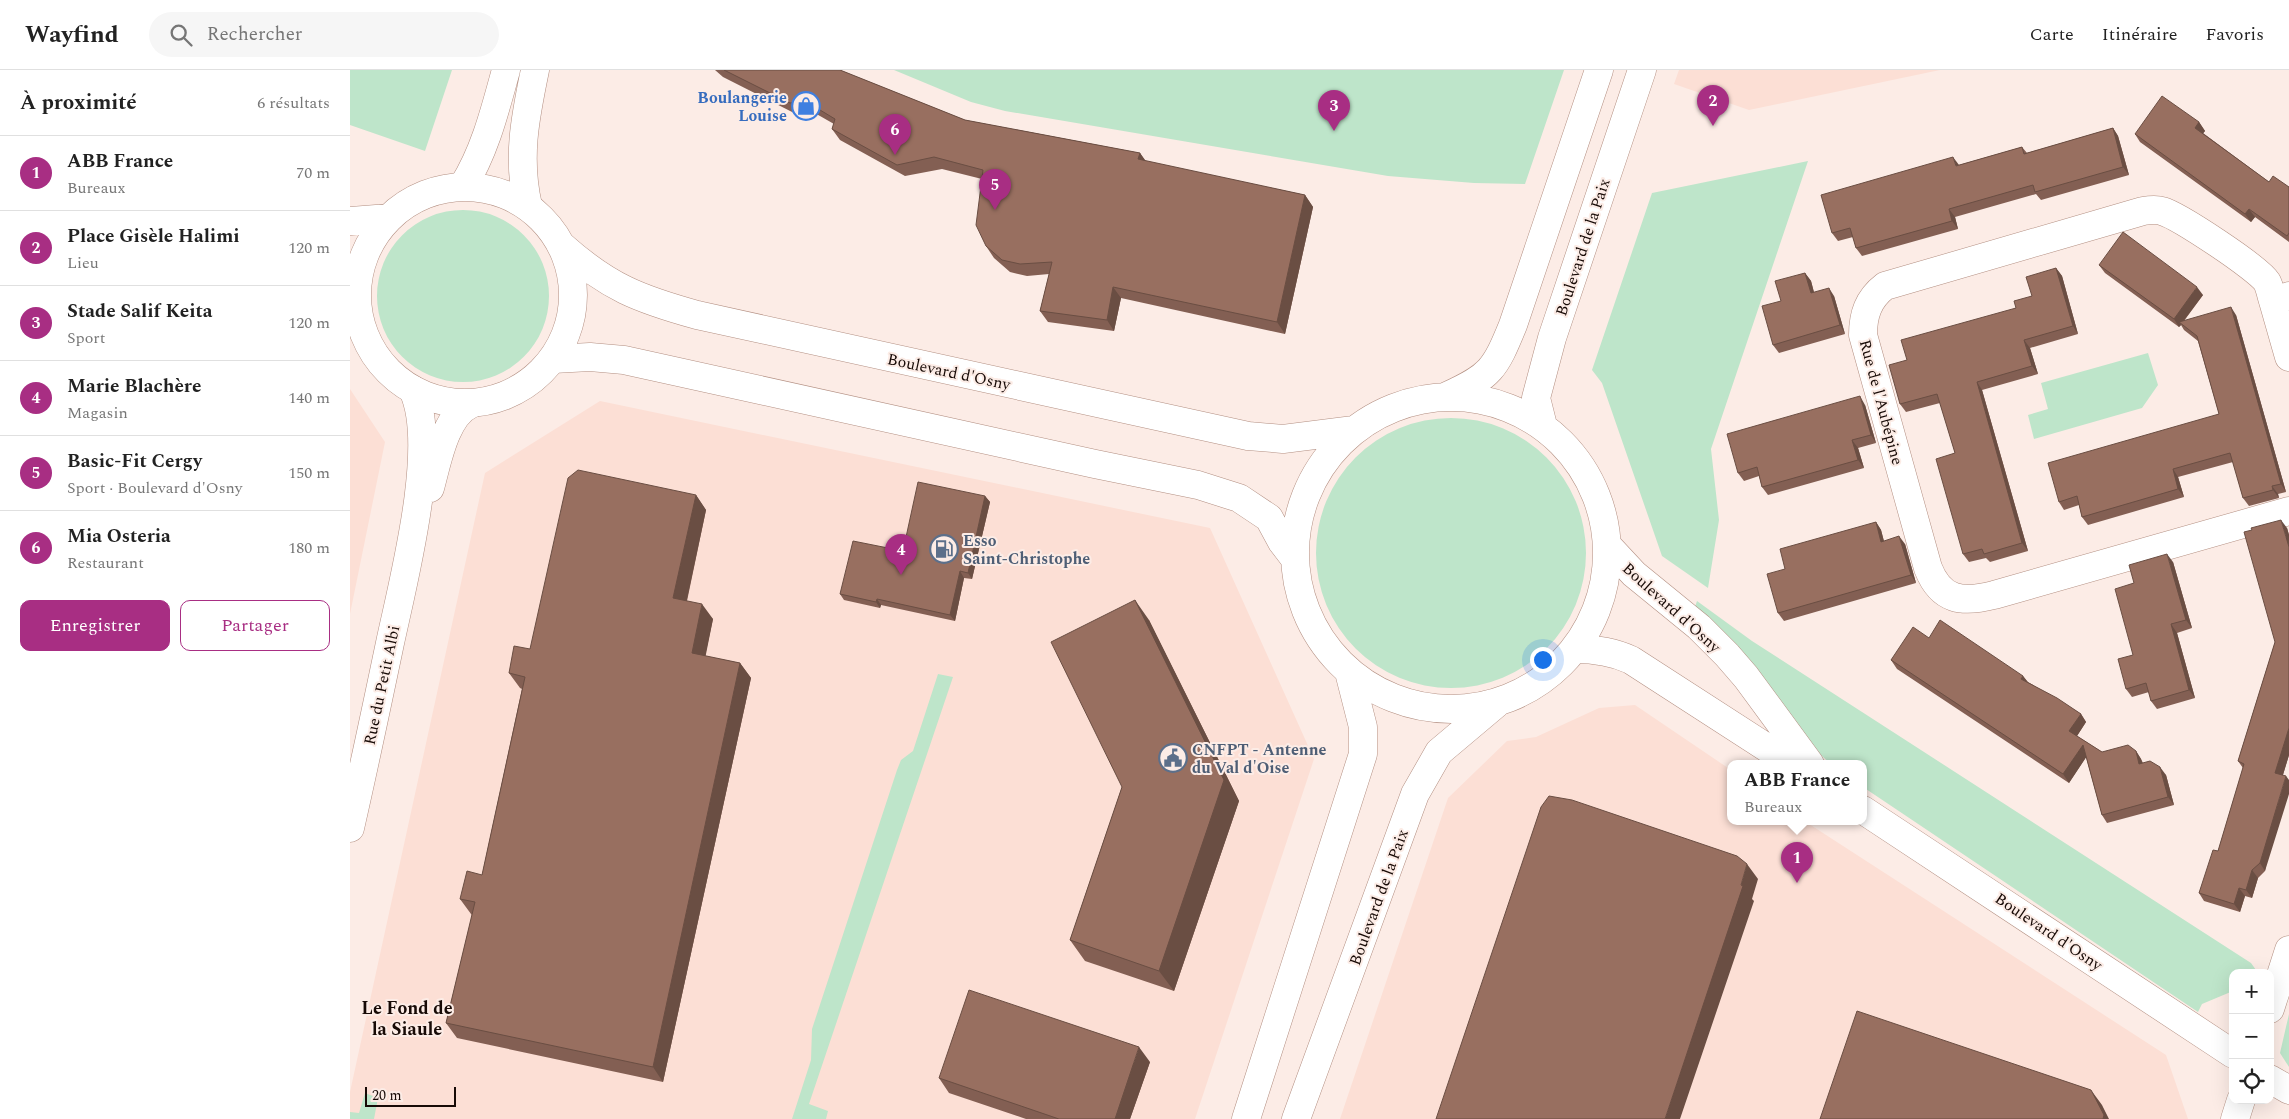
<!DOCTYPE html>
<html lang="fr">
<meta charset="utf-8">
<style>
body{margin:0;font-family:Spectral,serif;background:#f6f6f6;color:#222}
.controls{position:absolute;right:15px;bottom:15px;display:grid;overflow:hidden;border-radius:10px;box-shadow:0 5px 20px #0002}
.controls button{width:45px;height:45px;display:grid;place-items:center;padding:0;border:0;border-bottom:1px solid #e0e0e0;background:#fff;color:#222;font:25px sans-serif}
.scale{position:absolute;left:15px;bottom:12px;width:91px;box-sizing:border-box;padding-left:5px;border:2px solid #170a06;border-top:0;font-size:14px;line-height:18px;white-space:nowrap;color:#170a06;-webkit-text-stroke:4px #fcece6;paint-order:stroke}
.you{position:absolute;left:1192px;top:589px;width:18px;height:18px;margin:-12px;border:4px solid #fff;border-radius:50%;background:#1a73e8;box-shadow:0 0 0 8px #1a73e833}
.badge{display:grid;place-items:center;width:32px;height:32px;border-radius:50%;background:#a82e83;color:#fff;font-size:16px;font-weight:700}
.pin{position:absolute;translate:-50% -41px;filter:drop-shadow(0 1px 2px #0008)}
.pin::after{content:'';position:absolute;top:26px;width:18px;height:15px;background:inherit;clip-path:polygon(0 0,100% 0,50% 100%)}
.popup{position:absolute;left:1377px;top:690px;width:140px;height:65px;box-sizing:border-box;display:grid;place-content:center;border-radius:10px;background:#fff;filter:drop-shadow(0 1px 4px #0005);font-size:16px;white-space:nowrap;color:#767676}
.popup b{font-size:19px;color:#222}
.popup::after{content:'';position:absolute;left:50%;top:100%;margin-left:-10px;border:10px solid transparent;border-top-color:#fff}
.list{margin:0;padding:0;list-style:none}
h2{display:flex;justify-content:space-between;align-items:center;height:65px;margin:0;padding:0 20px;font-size:21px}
h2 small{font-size:16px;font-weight:400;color:#767676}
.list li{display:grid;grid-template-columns:32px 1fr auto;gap:15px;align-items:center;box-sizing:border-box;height:75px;padding:0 20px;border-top:1px solid #e0e0e0}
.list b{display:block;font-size:19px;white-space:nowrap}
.list p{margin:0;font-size:16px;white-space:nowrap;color:#767676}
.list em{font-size:16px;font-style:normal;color:#767676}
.actions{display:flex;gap:10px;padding:15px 20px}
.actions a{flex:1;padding:11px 0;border:1px solid #a82e83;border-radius:10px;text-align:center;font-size:18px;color:#a82e83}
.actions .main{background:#a82e83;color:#fff}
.icon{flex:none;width:28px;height:28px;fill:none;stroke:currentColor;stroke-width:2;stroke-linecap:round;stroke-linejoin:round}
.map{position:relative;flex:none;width:1939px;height:1049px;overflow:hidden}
header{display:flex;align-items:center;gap:30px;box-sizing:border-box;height:70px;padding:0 25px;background:#fff;border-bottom:1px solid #e0e0e0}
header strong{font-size:24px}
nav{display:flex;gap:28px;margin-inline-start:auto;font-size:18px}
.search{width:350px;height:45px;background:#f6f6f6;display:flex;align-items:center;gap:12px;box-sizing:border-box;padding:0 18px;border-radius:28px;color:#767676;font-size:19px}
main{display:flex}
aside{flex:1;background:#fff}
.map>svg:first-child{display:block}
.built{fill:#fcdfd5}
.green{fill:#bee5ca}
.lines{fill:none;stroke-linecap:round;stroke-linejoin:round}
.minor-casing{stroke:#b38f82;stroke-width:29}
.tertiary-casing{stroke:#b38f82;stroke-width:29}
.secondary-casing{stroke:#b38f82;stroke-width:29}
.minor{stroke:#fff;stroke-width:28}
.tertiary{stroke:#fff;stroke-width:28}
.secondary{stroke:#fff;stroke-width:28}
.wall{fill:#835f53}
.shaded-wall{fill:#6a4e43}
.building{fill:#986f60;stroke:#6a4e43}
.labels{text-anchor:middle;stroke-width:4;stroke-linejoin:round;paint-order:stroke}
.shop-label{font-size:16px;font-weight:bold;fill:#366cbe;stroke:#fcece6;text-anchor:end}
.street-label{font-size:16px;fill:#170a06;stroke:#fcece6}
.service-label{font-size:16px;font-weight:bold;fill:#4e5e75;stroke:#fcece6;text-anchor:start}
.neighbourhood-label{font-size:18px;font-weight:bold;fill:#170a06;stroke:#fcece6}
</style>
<header>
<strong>Wayfind</strong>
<div class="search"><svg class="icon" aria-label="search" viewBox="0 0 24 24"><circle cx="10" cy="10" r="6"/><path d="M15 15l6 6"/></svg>Rechercher</div>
<nav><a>Carte</a><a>Itinéraire</a><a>Favoris</a></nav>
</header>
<main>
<aside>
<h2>À proximité<small>6 résultats</small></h2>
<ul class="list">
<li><span class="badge">1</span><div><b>ABB France</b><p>Bureaux</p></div><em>70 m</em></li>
<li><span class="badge">2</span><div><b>Place Gisèle Halimi</b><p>Lieu</p></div><em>120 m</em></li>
<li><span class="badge">3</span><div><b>Stade Salif Keita</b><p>Sport</p></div><em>120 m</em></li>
<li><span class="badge">4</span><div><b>Marie Blachère</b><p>Magasin</p></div><em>140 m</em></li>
<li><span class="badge">5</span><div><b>Basic-Fit Cergy</b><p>Sport · Boulevard d'Osny</p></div><em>150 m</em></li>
<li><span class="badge">6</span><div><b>Mia Osteria</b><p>Restaurant</p></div><em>180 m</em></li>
</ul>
<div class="actions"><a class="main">Enregistrer</a><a>Partager</a></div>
</aside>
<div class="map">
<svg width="1939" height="1049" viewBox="0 0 1939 1049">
<rect width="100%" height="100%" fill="#fcece6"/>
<path class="built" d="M 1329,0 L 1590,0 L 1399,40 L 1324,14 Z
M 0,319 L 35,372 L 0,544 Z
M 250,331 L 860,458 L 964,689 L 845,1049 L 0,1049 L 0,1022 L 135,403 Z
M 1285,635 L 1381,700 L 1381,752 L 1456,752 L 1816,985 L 1838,1049 L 990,1049 L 1098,728 L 1157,671 L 1186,667 L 1249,638 Z"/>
<path class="green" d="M 0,0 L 102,0 L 75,81 L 0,55 Z
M 544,0 L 1214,0 L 1175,114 L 1124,113 L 1038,106 L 655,41 L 621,32 Z
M 1458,91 L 1361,379 L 1369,450 L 1358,518 L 1312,486 L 1252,313 L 1242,300 L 1302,123 Z
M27 226a86 86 0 1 1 172 0a86 86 0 1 1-172 0Z
M 1798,283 L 1808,315 L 1792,338 L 1684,369 L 1678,345 L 1698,339 L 1691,313 Z
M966 483a135 135 0 1 1 270 0a135 135 0 1 1-270 0Z
M 1347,531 L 1402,571 L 1901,893 L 1906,900 L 1905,903 L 1883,903 L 1883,921 L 1852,934 L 1848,942 L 1513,717 L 1513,694 L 1481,694 L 1456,672 L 1345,537 Z
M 588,604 L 603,607 L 459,1034 L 478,1041 L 476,1049 L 442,1049 L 461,990 L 462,959 L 547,700 L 551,690 L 563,681 Z
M 1939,944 L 1939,997 L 1930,983 Z
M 15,1023 L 28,1028 L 24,1049 L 0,1049 L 0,1042 L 9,1043 Z"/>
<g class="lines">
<defs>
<path id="minor" d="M 113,116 C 135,81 145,40 156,0
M 178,136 C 167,88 175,48 185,0
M 1939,226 L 1923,231 L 1939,287
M 1923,231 C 1921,225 1920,218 1917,212 C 1908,198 1829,146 1812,141 C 1806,139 1799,140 1793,141 L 1535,216 C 1518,229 1513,245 1513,265 L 1578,498 C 1591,531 1612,533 1644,525 L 1939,441
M 1920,939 L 1939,880
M 1885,1049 L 1891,1030"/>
<path id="tertiary" d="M 80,418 C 87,393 95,345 121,334
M 0,758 C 14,697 27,635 40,573 C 53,512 89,376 63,320"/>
<path id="secondary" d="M7 225a108 108 0 1 1 216 0a108 108 0 1 1-216 0Z
M 0,151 L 39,148
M 212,176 C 258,217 289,229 347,245 L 898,366 L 933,369 L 1004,360
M 203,289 L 240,287 L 274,290 L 745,394 L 848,415 L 889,428 L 919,448 L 932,472 L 945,489
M 1097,326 C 1141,306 1145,299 1163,255 L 1249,0
M945 483a156 156 0 1 1 312 0a156 156 0 1 1-312 0Z
M 1193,356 L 1186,328 L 1202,268 L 1292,0
M 1257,475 L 1284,504 L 1349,557 L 1377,585 L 1396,607 L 1460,694
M 1224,579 C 1244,579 1262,581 1281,590 L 1442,694
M 1513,740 L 1883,984
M 1920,1009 L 1939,1020
M 896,1049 L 1013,684 L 1013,657 L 999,602
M 946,1049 L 1065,724 L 1089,682 L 1146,634"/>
</defs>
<use href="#minor" class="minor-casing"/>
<use href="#tertiary" class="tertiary-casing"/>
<use href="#secondary" class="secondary-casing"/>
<use href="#minor" class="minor"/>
<use href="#tertiary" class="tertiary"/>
<use href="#secondary" class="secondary"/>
</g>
<path class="wall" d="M 365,0 L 490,0 L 615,50 L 790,83 L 795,91 L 955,125 L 963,137 L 935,264 L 771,228 L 764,261 L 698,252 L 690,241 L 699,204 L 677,206 L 660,202 L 644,188 L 636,176 L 632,109 L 592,99 L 555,106 L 490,70 L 482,59 L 484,54 L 463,42 L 448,45 L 373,7 Z
M 1849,52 L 1855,61 L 1853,63 L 1919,112 L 1939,117 L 1939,172 L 1905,147 L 1901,152 L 1790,72 L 1785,64 Z
M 1763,58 L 1768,66 L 1779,105 L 1691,130 L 1686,124 L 1605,147 L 1608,159 L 1512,186 L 1506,178 L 1503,167 L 1488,171 L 1482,163 L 1609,95 L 1672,77 L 1677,83 Z
M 1749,195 L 1853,225 L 1834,251 L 1886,245 L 1936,422 L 1928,424 L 1929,428 L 1899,436 L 1893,428 L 1883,392 L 1828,407 L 1834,427 L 1738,455 L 1732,447 L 1729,435 L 1714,440 L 1709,432 L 1869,344 L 1848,271 L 1834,260 L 1831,255 L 1829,257 L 1755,203 Z
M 1706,198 L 1712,206 L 1728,264 L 1680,278 L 1688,304 L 1632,320 L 1678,481 L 1640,492 L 1636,488 L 1619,492 L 1613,484 L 1605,383 L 1590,333 L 1556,342 L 1550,334 L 1557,290 L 1666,238 L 1682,226 Z
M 1455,203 L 1461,211 L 1464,222 L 1484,226 L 1495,264 L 1429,283 L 1423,275 L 1431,231 Z
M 1515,335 L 1526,373 L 1508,378 L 1514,398 L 1418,425 L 1412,417 L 1409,406 L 1394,411 L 1388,403 Z
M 346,425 L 356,440 L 337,531 L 363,549 L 355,586 L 390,593 L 401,608 L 313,1012 L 107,968 L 96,953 L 122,845 L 121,844 L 110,829 L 132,805 L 172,619 L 170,618 L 159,603 L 180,579 Z
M 635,426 L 640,432 L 622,509 L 614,508 L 605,551 L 531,535 L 530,538 L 494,530 L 490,524 L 553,481 Z
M 1526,452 L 1531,460 L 1534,471 L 1555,474 L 1566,513 L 1434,551 L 1428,543 L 1435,499 Z
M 1937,458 L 1939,465 L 1939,685 L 1933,705 L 1915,801 L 1908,808 L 1902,828 L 1895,826 L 1890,842 L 1854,831 L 1849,823 L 1868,781 L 1893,698 L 1888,691 L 1925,572 Z
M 1823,492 L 1842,558 L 1827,563 L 1845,628 L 1807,639 L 1801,631 L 1799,622 L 1782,627 L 1776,619 L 1783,585 Z
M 799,550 L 889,731 L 824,921 L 735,891 L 720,870 L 772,717 Z
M 1579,568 L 1673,606 L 1678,612 L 1731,644 L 1736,652 L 1727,666 L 1752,682 L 1786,681 L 1791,689 L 1793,693 L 1816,705 L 1824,735 L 1757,753 L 1752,745 L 1736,687 L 1719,713 L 1547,599 L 1541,590 Z
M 800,992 L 780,1049 L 676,1049 L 599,1023 L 589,1008 Z"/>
<path class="shaded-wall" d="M 1849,52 L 1855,61 L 1851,66 L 1845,58 Z
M 1763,58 L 1768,66 L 1779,105 L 1773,97 Z
M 790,83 L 798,94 L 788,89 Z
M 1603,87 L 1609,95 L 1606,96 Z
M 955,125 L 963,137 L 935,264 L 927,252 Z
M 1599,139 L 1605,147 L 1608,159 L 1602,151 Z
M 1899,139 L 1905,147 L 1901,152 L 1895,144 Z
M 1706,198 L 1712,206 L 1728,264 L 1723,256 Z
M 1455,203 L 1461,211 L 1466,231 L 1461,223 Z
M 763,217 L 771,228 L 764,261 L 757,250 Z
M 1847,217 L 1853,225 L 1831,254 L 1829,252 L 1831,255 L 1829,257 L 1824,249 Z
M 1479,218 L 1484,226 L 1495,264 L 1490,255 Z
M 1881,237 L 1886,245 L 1936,422 L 1931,414 Z
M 1674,270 L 1680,278 L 1688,304 L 1682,296 Z
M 1627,312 L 1632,320 L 1678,481 L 1672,473 Z
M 1510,326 L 1515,335 L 1526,373 L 1521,365 Z
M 1502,370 L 1508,378 L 1514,398 L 1508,390 Z
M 1823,399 L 1828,407 L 1834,427 L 1828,419 Z
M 1922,416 L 1928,424 L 1929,428 L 1923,420 Z
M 346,425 L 356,440 L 334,543 L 323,528 Z
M 635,426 L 640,432 L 622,509 L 618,503 Z
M 1931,450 L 1937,458 L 1939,465 L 1939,477 Z
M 1526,452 L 1531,460 L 1536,480 L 1531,472 Z
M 1549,466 L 1555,474 L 1566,513 L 1561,505 Z
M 1817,484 L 1823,492 L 1842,558 L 1836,550 Z
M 610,501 L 614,508 L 605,551 L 600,545 Z
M 527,529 L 531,535 L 530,538 L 526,532 Z
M 785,530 L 799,550 L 889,731 L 824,921 L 809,901 Z
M 352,534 L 363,549 L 353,599 L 342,583 Z
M 1821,554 L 1827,563 L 1845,628 L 1839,620 Z
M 390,593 L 401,608 L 313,1012 L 303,997 Z
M 1673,606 L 1679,614 L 1671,609 Z
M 1731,644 L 1736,652 L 1725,669 L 1719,661 Z
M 1939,658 L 1939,685 L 1931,711 L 1925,703 Z
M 1733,675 L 1739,683 L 1719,713 L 1713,704 Z
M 1786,681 L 1791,689 L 1795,702 L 1789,694 Z
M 1810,697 L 1816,705 L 1824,735 L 1818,727 Z
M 1936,706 L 1939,710 L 1939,724 L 1915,801 L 1910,793 Z
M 1397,794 L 1408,809 L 1402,829 L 1404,831 L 1330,1049 L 1315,1049 L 1391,815 Z
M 1902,800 L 1908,808 L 1902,828 L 1896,820 Z
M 1889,818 L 1895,826 L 1890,842 L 1884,834 Z
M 789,977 L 800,992 L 780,1049 L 765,1049 Z
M 1741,1020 L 1752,1035 L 1759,1049 L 1753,1049 Z"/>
<path class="building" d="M 374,0 L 490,0 L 615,50 L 790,83 L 788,89 L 955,125 L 927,252 L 763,217 L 757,250 L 690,241 L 702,192 L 670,194 L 652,190 L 636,176 L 626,155 L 633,100 L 584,87 L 547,95 L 482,59 L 485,49 L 455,31 L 440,33 Z
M 1812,26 L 1849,52 L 1845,58 L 1919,112 L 1923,106 L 1939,117 L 1939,163 L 1937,166 L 1899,139 L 1895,144 L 1785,64 Z
M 1763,58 L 1773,97 L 1685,122 L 1683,115 L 1599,139 L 1602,151 L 1506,178 L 1500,158 L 1482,163 L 1471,125 L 1603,87 L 1606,96 L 1672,77 L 1674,84 Z
M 1773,162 L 1847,217 L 1824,249 L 1749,195 Z
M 1706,198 L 1723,256 L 1674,270 L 1682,296 L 1627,312 L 1672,473 L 1634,484 L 1632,479 L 1613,484 L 1586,389 L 1605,383 L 1587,324 L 1550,334 L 1539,295 L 1557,290 L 1551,270 L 1666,238 L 1664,231 L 1682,226 L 1676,207 Z
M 1455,203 L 1461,223 L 1479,218 L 1490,255 L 1423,275 L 1412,236 L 1431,231 L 1425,211 Z
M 1881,237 L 1931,414 L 1922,416 L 1923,420 L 1893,428 L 1880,383 L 1823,399 L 1828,419 L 1732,447 L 1727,426 L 1709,432 L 1698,393 L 1869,344 L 1847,266 L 1829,252 Z
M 1510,326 L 1521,365 L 1502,370 L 1508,390 L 1412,417 L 1407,397 L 1388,403 L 1377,364 Z
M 228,400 L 346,425 L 323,528 L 352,534 L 342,583 L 390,593 L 303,997 L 96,953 L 125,832 L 110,829 L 117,801 L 132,805 L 175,607 L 159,603 L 164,576 L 180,579 L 218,408 Z
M 568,412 L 635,426 L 618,503 L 610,501 L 600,545 L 527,529 L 526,532 L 490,524 L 503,471 L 553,481 Z
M 1931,450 L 1939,477 L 1939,658 L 1925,703 L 1936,706 L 1910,793 L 1902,800 L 1896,820 L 1889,818 L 1884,834 L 1849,823 L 1863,780 L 1868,781 L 1894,694 L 1888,691 L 1925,572 L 1894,462 L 1902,460 L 1901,458 Z
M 1526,452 L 1531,472 L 1549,466 L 1561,505 L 1428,543 L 1417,504 L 1435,499 L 1430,479 Z
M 1817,484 L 1836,550 L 1821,554 L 1839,620 L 1801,631 L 1796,613 L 1776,619 L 1768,589 L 1783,585 L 1765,519 L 1784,513 L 1779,495 Z
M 785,530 L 874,710 L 809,901 L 720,870 L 772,717 L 701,572 Z
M 1590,550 L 1673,606 L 1671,609 L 1707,628 L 1731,644 L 1719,661 L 1752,682 L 1778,675 L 1786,681 L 1789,694 L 1800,691 L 1810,697 L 1818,727 L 1752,745 L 1733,675 L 1713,704 L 1541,590 L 1563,557 L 1579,568 Z
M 1199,726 L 1222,730 L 1387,786 L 1397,794 L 1391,815 L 1393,816 L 1315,1049 L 1086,1049 L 1191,737 Z
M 619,920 L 789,977 L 765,1049 L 709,1049 L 589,1008 Z
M 1507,941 L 1741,1020 L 1754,1045 L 1753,1049 L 1470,1049 Z"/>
<defs>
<symbol id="shop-ring" viewBox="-11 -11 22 22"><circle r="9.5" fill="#fcece6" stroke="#3f7fe0" stroke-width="1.5"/><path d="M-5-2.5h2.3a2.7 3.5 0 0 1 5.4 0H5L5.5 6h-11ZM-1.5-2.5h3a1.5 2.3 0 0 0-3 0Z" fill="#3f7fe0"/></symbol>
<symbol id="fuel-ring" viewBox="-11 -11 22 22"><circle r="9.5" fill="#fcece6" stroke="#5c6f8a" stroke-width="1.5"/><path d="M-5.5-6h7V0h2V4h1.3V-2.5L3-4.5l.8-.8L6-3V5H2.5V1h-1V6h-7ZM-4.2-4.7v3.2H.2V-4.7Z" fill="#5c6f8a"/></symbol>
<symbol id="civic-ring" viewBox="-11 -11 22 22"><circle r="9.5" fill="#fcece6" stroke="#5c6f8a" stroke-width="1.5"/><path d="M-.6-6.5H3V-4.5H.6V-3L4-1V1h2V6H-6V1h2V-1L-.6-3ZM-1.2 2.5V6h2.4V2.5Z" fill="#5c6f8a"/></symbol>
</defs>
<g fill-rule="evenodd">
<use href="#shop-ring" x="440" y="20" width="32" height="32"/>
<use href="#fuel-ring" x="578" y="463" width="32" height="32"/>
<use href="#civic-ring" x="807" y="672" width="32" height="32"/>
</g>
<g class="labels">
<g class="shop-label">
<text x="437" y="33">Boulangerie<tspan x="437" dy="18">Louise</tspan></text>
</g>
<g class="street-label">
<text transform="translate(1232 177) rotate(-72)" y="6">Boulevard de la Paix</text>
<text transform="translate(599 301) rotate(12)" y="6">Boulevard d'Osny</text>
<text transform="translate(1532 332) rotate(75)" y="6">Rue de l'Aubépine</text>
<text transform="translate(1322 537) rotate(42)" y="6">Boulevard d'Osny</text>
<text transform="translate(31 615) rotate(-78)" y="6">Rue du Petit Albi</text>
<text transform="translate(1028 827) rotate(-70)" y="6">Boulevard de la Paix</text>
<text transform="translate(1699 861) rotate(34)" y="6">Boulevard d'Osny</text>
</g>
<g class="service-label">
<text x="613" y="476">Esso<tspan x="613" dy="18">Saint-Christophe</tspan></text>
<text x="842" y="685">CNFPT - Antenne<tspan x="842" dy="18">du Val d'Oise</tspan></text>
</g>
<g class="neighbourhood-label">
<text x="57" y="944">Le Fond de<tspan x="57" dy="21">la Siaule</tspan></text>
</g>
</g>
</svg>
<div class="controls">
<button>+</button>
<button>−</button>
<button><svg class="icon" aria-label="locate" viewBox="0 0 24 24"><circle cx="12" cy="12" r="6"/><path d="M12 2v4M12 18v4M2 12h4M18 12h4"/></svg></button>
</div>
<div class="scale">20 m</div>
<div class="you"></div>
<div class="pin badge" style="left:1447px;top:813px">1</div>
<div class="popup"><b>ABB France</b>Bureaux</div>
<div class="pin badge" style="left:1363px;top:56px">2</div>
<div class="pin badge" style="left:984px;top:61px">3</div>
<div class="pin badge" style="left:551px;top:505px">4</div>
<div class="pin badge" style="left:645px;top:140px">5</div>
<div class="pin badge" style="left:545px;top:85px">6</div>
</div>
</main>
